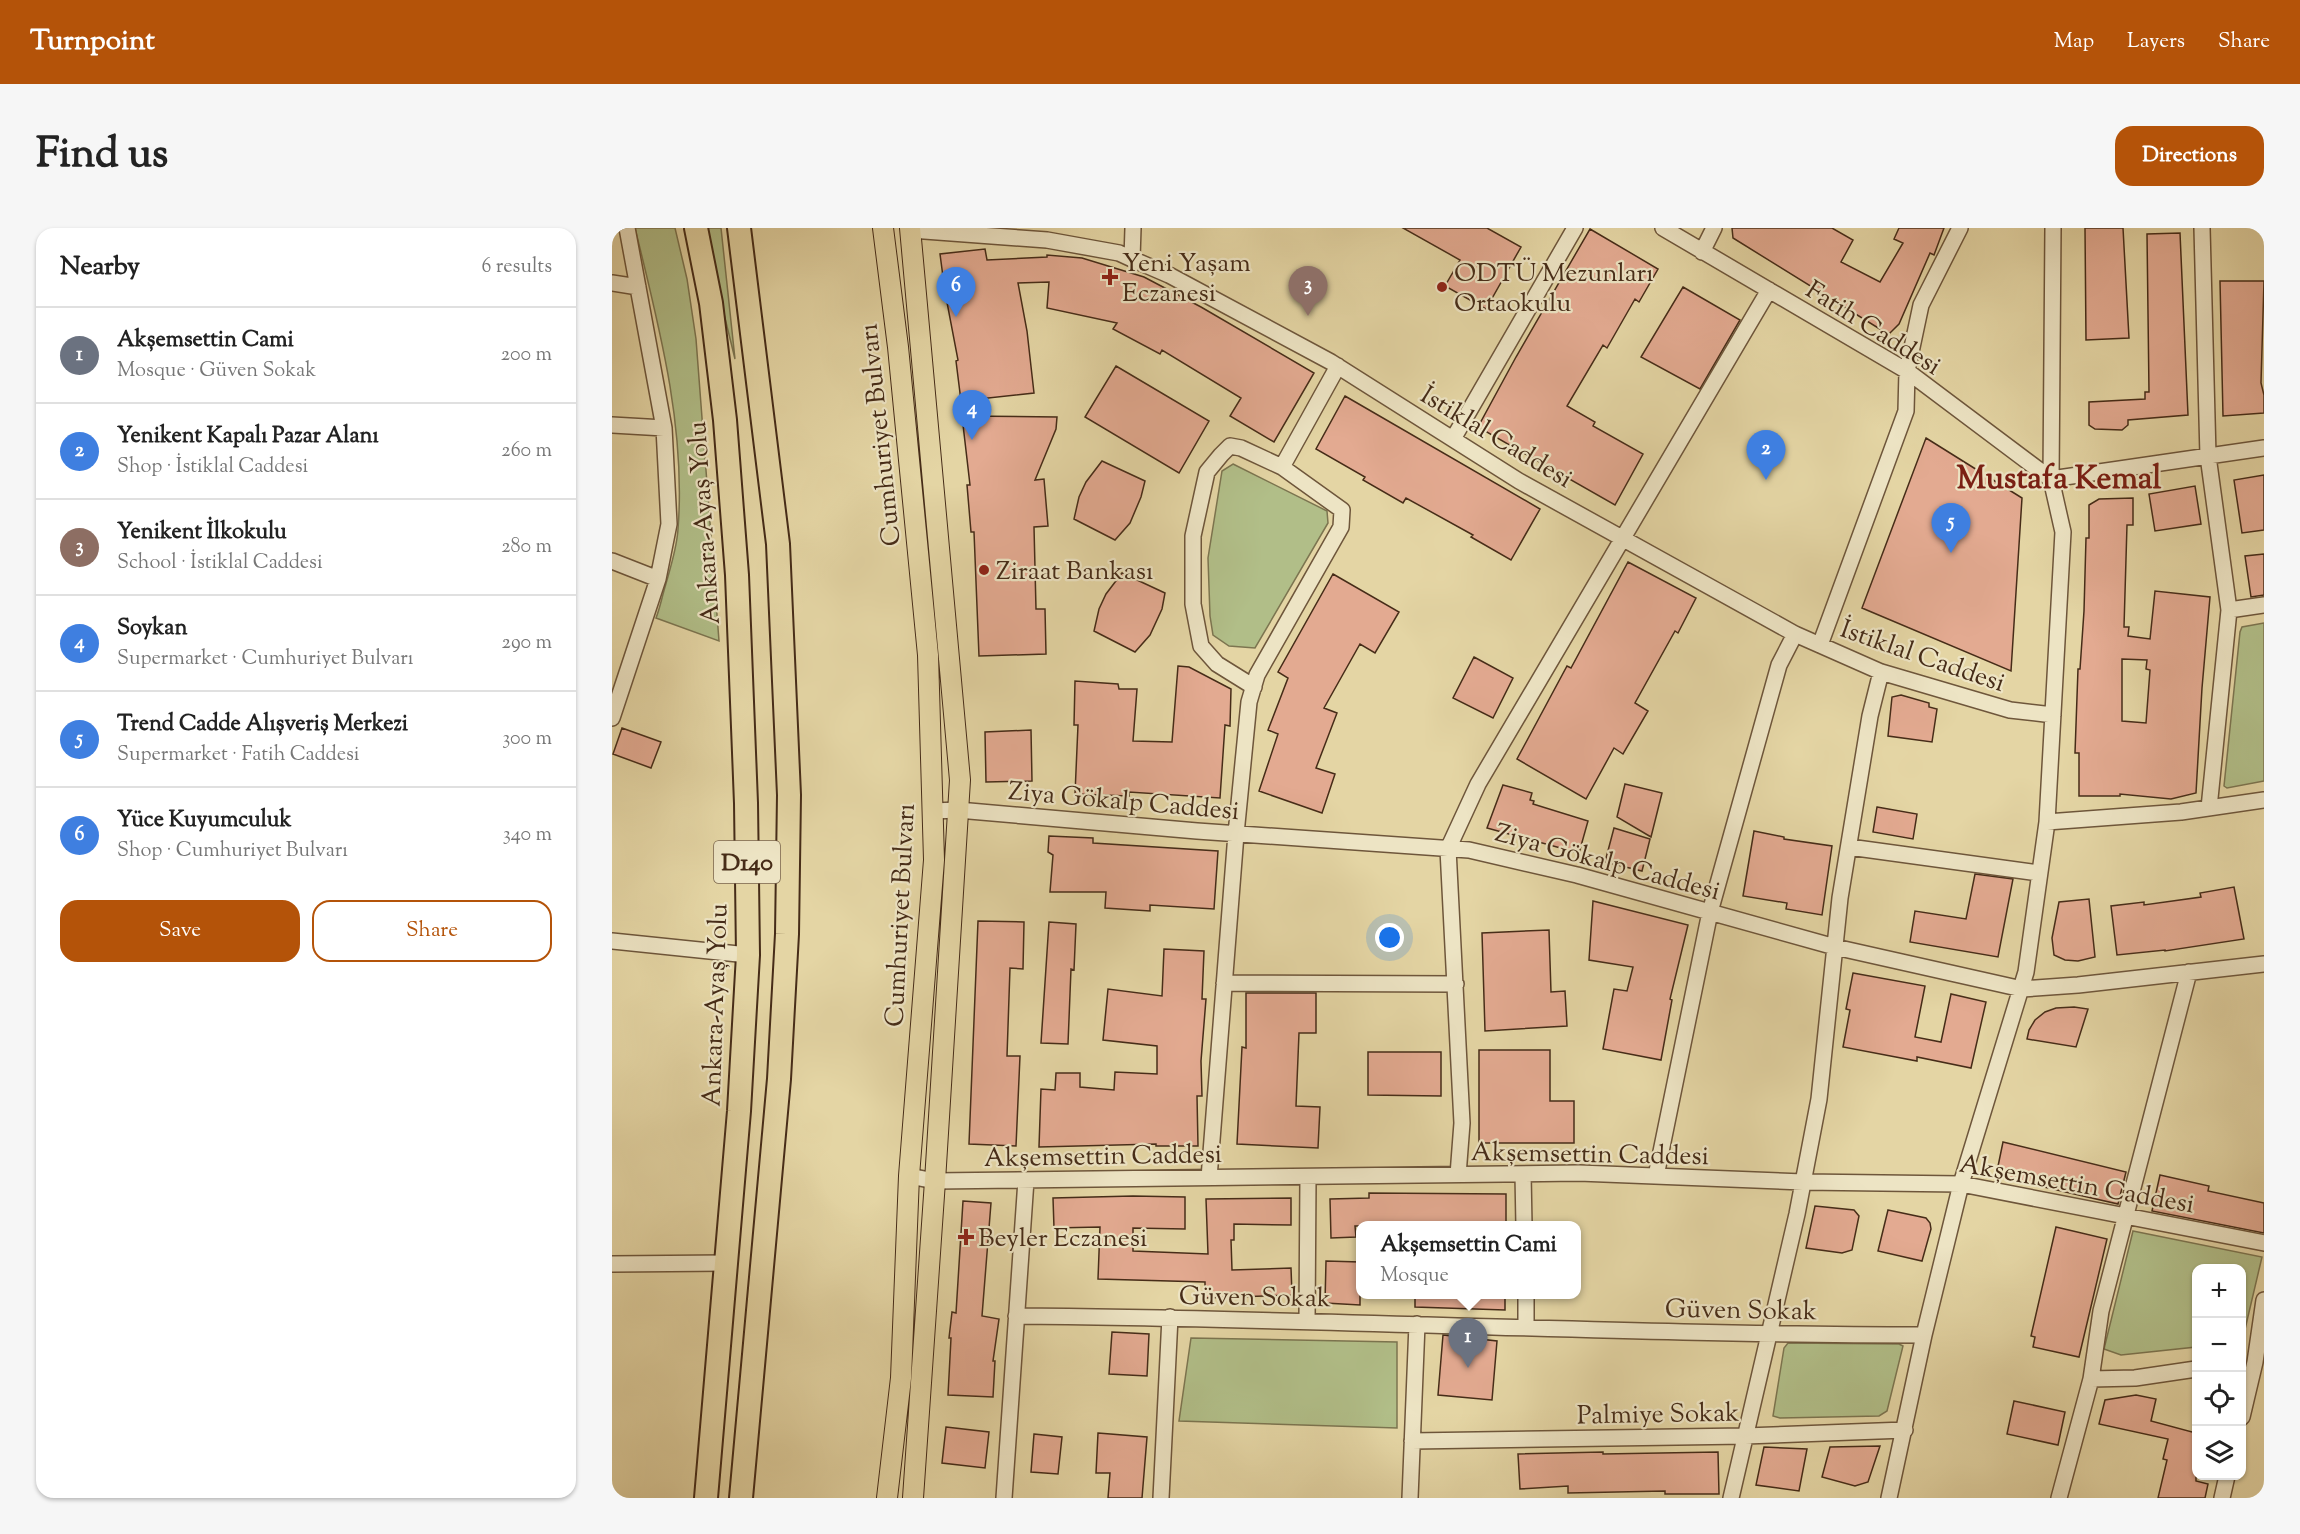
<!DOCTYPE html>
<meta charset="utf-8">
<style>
body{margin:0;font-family:"Sorts Mill Goudy",serif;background:#f6f6f6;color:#222}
.controls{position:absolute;right:18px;bottom:18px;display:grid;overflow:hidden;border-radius:12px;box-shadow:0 2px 4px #0004}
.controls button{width:54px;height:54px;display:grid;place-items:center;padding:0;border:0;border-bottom:2px solid #e0e0e0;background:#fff;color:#222;font:30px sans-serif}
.you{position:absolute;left:778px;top:710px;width:21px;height:21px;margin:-15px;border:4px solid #fff;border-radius:50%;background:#1a73e8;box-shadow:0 0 0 9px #1a73e833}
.badge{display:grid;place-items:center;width:39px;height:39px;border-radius:50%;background:#b45309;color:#fff;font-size:20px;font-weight:700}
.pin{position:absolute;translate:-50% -50px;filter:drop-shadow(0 2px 3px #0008)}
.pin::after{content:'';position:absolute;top:32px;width:21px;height:18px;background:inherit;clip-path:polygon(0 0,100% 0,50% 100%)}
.popup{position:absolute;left:744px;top:993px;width:225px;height:78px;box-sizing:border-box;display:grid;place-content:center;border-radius:12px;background:#fff;filter:drop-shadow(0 2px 4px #0005);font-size:20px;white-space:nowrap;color:#767676}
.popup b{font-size:22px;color:#222}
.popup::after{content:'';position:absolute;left:50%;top:100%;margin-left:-12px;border:12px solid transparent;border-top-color:#fff}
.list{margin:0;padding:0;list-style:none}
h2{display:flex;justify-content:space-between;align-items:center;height:78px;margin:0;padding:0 24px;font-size:26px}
h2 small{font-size:20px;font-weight:400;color:#767676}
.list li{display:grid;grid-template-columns:39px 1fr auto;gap:18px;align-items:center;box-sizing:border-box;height:96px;padding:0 24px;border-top:2px solid #e0e0e0}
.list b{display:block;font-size:22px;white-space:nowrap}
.list p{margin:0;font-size:20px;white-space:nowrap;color:#767676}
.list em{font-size:20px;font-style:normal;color:#767676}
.actions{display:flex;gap:12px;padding:18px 24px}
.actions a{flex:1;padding:14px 0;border:2px solid #b45309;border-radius:18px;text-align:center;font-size:21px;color:#b45309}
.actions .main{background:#b45309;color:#fff}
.icon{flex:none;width:33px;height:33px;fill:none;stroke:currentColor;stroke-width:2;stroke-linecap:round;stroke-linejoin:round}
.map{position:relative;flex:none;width:1652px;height:1270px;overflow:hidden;border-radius:18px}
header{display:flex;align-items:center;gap:36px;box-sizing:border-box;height:84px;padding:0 30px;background:#b45309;color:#fff}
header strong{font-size:28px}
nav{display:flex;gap:33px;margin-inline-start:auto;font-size:21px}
.intro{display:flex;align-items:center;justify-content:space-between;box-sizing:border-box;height:144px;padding:0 36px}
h1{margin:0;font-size:42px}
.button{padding:15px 27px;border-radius:18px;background:#b45309;color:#fff;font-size:21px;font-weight:700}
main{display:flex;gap:36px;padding:0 36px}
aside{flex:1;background:#fff;border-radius:18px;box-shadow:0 2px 4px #0004}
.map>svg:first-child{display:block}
.green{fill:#b1be88;stroke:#7c7550;stroke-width:1.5}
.building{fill:#e3aa91;stroke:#462c18;stroke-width:1.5;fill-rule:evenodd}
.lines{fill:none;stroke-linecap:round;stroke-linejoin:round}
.minor-casing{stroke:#6e563b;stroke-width:18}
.major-casing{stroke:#462c18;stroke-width:22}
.highway-casing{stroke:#462c18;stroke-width:26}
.minor{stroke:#ede4c4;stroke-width:15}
.major{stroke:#e4d5a4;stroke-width:20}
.highway{stroke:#e4d5a4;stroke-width:22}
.poi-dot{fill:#8f2418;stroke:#ede4c4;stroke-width:2}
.labels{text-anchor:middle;stroke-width:4.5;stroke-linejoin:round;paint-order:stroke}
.shield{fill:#ede4c4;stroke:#78634c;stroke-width:1.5}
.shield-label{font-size:24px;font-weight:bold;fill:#462c18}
.poi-label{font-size:26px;fill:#462c18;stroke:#ede4c4;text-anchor:start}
.street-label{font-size:26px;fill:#462c18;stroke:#ede4c4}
.district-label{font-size:32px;font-weight:bold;fill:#7a1f14;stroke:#ede4c4}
</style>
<header>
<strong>Turnpoint</strong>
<nav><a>Map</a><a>Layers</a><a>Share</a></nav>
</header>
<div class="intro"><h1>Find us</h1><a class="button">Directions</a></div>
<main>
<aside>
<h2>Nearby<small>6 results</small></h2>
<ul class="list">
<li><span class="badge" style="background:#6b7280">1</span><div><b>Akşemsettin Cami</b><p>Mosque · Güven Sokak</p></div><em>200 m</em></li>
<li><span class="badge" style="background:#3f7fe0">2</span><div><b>Yenikent Kapalı Pazar Alanı</b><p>Shop · İstiklal Caddesi</p></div><em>260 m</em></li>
<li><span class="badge" style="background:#8d6e63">3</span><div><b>Yenikent İlkokulu</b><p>School · İstiklal Caddesi</p></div><em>280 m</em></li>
<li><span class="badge" style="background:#3f7fe0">4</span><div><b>Soykan</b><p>Supermarket · Cumhuriyet Bulvarı</p></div><em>290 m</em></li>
<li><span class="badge" style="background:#3f7fe0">5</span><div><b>Trend Cadde Alışveriş Merkezi</b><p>Supermarket · Fatih Caddesi</p></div><em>300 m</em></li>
<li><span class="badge" style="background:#3f7fe0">6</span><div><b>Yüce Kuyumculuk</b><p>Shop · Cumhuriyet Bulvarı</p></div><em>340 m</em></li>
</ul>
<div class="actions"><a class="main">Save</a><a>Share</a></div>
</aside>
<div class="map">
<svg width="1652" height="1270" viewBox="0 0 1652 1270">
<rect width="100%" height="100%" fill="#e4d5a4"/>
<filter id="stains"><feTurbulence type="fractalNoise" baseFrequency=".00333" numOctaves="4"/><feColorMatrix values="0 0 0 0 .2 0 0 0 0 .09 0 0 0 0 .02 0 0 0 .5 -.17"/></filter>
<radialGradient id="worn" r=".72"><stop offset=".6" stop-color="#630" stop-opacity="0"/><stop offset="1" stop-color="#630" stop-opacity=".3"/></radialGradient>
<path class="green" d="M 23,0 L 63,0 L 75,51 L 84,111 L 107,413 L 44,390 C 48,380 50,369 53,359 C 58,341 65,320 66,301 C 74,200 47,98 23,0 Z
M 91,0 L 109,0 L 123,131 Z
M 621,236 L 715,283 L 716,295 L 643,420 L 617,418 L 601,407 L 598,388 L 596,330 L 610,243 Z
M 1652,395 L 1652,553 L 1615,560 L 1612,558 L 1628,404 L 1630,399 Z
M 1521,1003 L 1650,1029 L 1630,1114 L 1630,1040 L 1584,1040 L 1584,1119 L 1509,1127 L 1492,1121 Z
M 579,1110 L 785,1114 L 785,1200 L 567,1193 Z
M 1176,1115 L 1287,1116 L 1291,1118 L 1275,1183 L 1267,1188 L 1168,1190 L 1161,1188 L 1172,1120 Z"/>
<path class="building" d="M 791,0 L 875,0 L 909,19 L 874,81 L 833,58 L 848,32 Z
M 1120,0 L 1220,0 L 1241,12 L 1229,34 L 1268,54 L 1291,15 L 1282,11 L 1287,0 L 1332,0 L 1322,27 L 1318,25 L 1287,96 L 1278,105 L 1271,103 L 1121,10 Z
M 1473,0 L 1511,0 L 1517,110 L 1474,112 Z
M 978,1 L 1046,41 L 1027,74 L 1023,71 L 995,120 L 991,117 L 955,178 L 983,194 L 981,198 L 1031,226 L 1003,277 L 866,199 L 904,129 Z
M 1568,5 L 1576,187 L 1516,192 L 1516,197 L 1510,202 L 1483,201 L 1477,197 L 1477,174 L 1533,171 L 1533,164 L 1537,164 L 1535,6 Z
M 373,21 L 375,32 L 435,29 L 435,27 L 470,30 L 532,49 L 589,79 L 702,145 L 662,214 L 618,188 L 629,170 L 550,122 L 548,126 L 501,101 L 505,95 L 435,80 L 437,54 L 406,55 L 415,103 L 422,165 L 349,173 L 344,133 L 346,132 L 333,64 L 328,26 Z
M 1608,53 L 1652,53 L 1649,155 L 1652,167 L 1652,185 L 1611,188 Z
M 1071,59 L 1128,92 L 1088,161 L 1029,129 Z
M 504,138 L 597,193 L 567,245 L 473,189 Z
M 733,168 L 928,281 L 899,332 L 859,309 L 861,307 L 794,270 L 791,275 L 751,252 L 753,249 L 704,221 Z
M 350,188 L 445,189 L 444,201 L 423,252 L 432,251 L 436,298 L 422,299 L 424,381 L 433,381 L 434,426 L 367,428 L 362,304 L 359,304 L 355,257 L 358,257 Z
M 1314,210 L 1410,270 L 1399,443 L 1250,380 Z
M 490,233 L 533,253 L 529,269 L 518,295 L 503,312 L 462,291 L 467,269 L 474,254 Z
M 1652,247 L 1652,302 L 1630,305 L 1622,252 Z
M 1583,258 L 1589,296 L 1543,303 L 1537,266 Z
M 1521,270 L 1521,297 L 1515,297 L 1512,399 L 1517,399 L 1516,408 L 1538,411 L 1543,363 L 1598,369 L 1590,460 L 1584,565 L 1559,571 L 1508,566 L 1508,568 L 1467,568 L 1467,525 L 1463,525 L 1466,441 L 1468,441 L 1472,383 L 1474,310 L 1477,310 L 1477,277 L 1487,271 ZM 1510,431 L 1535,432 L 1534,441 L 1538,442 L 1534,495 L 1510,493 Z
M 1652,326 L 1652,367 L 1639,369 L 1633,328 Z
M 1016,334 L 1084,370 L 1066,405 L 1063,403 L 1023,475 L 1036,483 L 1011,526 L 1002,520 L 974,571 L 905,531 L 955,438 L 959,440 Z
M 510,345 L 553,365 L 550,381 L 538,407 L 523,424 L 482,403 L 487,381 L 494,366 Z
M 721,346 L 787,384 L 763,425 L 748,416 L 712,480 L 725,485 L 704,540 L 723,546 L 710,585 L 647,563 L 666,506 L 656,502 L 676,450 L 666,444 Z
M 862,429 L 901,450 L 881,490 L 841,470 Z
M 566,438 L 577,439 L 619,461 L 618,498 L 613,497 L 608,570 L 517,564 L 517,568 L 463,566 L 466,497 L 462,497 L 463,453 L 506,456 L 507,461 L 525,461 L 521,513 L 560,514 Z
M 1289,467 L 1317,475 L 1317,479 L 1325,481 L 1320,514 L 1276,508 L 1280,469 Z
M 10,500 L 49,514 L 39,540 L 1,526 Z
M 419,502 L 420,553 L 374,554 L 373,504 Z
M 1013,556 L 1050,565 L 1039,609 L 1005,589 Z
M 891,557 L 920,565 L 918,572 L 922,573 L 921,576 L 976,593 L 967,625 L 875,600 Z
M 1265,579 L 1305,586 L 1301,611 L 1261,604 Z
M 1002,600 L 1038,611 L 1030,643 L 993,634 Z
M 1142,603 L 1172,609 L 1172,611 L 1220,618 L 1210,687 L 1174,681 L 1175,675 L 1131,668 Z
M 437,608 L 481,610 L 481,615 L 606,623 L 602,681 L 538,677 L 538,683 L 493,680 L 494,664 L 438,664 L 441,627 L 436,624 Z
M 1363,646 L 1401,651 L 1386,729 L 1298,714 L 1303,683 L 1354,691 Z
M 1622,659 L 1632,711 L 1553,723 L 1553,722 L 1505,727 L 1499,678 L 1532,674 L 1532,677 L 1589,669 L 1588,665 Z
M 1477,671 L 1483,729 L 1466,733 L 1453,732 L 1442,727 L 1440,710 L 1447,674 Z
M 981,673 L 1076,697 L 1058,771 L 1060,772 L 1049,832 L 991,821 L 1002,761 L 1015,763 L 1021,739 L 977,732 Z
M 366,693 L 412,694 L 411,741 L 398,740 L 395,828 L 408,828 L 404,918 L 357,916 Z
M 437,694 L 464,696 L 462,742 L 459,741 L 456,816 L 429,815 Z
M 937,702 L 939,764 L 953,763 L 955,798 L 873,803 L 870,705 Z
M 552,721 L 592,723 L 590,771 L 594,771 L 589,833 L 590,868 L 585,868 L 586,918 L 544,918 L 544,916 L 427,919 L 429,861 L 443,862 L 444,845 L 468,845 L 468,859 L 502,862 L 503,844 L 545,846 L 545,818 L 491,812 L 496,761 L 550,768 Z
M 1241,745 L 1313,758 L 1303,809 L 1329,814 L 1339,766 L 1374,774 L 1359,840 L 1305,829 L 1305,833 L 1231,819 L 1238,782 L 1234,781 Z
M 634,765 L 704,765 L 704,805 L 687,805 L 684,878 L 708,879 L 706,920 L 625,916 L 630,819 L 634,820 Z
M 1462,779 L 1476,781 L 1464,819 L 1415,811 L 1417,802 L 1423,792 L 1433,784 L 1444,780 Z
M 867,822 L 938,822 L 938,873 L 962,873 L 962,915 L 867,915 Z
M 756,824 L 829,824 L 829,868 L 756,867 Z
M 1391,914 L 1514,944 L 1506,976 L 1384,948 Z
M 1548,947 L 1597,958 L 1596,963 L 1652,975 L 1652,1005 L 1540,983 Z
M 757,965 L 894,966 L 894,998 L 743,998 L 744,1009 L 719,1010 L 718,971 L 757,970 Z
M 521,968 L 573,969 L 573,1001 L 521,1000 L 521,1023 L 596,1026 L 594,971 L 679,970 L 679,997 L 622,996 L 622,1012 L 619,1012 L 620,1042 L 679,1040 L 680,1067 L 593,1070 L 593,1054 L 486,1051 L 488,999 L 442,1000 L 441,970 Z
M 351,973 L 379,975 L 370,1088 L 387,1091 L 381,1133 L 383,1133 L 381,1169 L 336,1167 L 339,1110 L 337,1110 L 340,1084 L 344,1085 Z
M 1203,978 L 1242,982 L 1247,988 L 1240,1022 L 1230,1025 L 1194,1020 Z
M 1276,982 L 1314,990 L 1318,995 L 1319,1001 L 1310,1033 L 1266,1023 Z
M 1444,999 L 1495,1011 L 1467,1129 L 1421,1119 L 1423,1109 L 1419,1108 Z
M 714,1033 L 748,1034 L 748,1077 L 713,1075 Z
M 803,1066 L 893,1066 L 893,1082 L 803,1079 Z
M 500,1104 L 537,1106 L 535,1148 L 497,1146 Z
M 831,1107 L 885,1113 L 880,1172 L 826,1167 Z
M 1524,1167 L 1544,1171 L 1539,1193 L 1584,1205 L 1584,1253 L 1596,1256 L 1593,1270 L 1546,1270 L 1555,1232 L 1551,1231 L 1556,1211 L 1487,1196 L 1493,1172 Z
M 1402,1173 L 1453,1184 L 1446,1217 L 1395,1206 Z
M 334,1199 L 377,1204 L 373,1240 L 330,1235 Z
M 486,1205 L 535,1209 L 530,1270 L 496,1270 L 498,1245 L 484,1245 Z
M 422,1206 L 450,1209 L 446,1246 L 419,1244 Z
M 1268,1218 L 1256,1254 L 1243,1258 L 1210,1249 L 1218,1219 Z
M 1152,1219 L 1195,1221 L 1187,1263 L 1144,1257 Z
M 991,1224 L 991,1226 L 1106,1224 L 1107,1266 L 1053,1266 L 1053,1263 L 956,1265 L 956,1258 L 908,1261 L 906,1226 Z"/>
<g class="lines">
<defs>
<path id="minor" d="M 1051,0 L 1295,143 L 1439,251 L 1652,220
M 1590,0 L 1596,228 L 1617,382 L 1597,580
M 299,2 L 435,12 L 507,25 L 520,31 L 557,47 L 719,134 L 907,253 L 1183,406 L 1269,444 L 1398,482 L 1441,487
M 1090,24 L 1102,0
M 520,31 L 521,0
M 0,55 L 26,59
M 0,197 L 52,200
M 841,211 L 963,0
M 0,333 L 46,351
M 1617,382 L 1652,377
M 1208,417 L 1294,183 L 1295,143 L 1309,77 L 1348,0
M 642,459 L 605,436 L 589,418 L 581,376 L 581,308 L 595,244 L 609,227 L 618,218 L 629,220 L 670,239 L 726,138
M 0,490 L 46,351 L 57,296 L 52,200 L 15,0
M 321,583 L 346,582 L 585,603 L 857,622 L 965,647 L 1223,719 L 1410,761 L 1466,757 L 1652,736
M 1435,594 L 1569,584 L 1652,572
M 1237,619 L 1427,645
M 0,713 L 136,727
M 612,755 L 844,756
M 911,946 L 912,998
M 846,947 L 850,895 L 836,621 L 866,556 L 1157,62
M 297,948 L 323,953 L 967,945 L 1191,954 L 1349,956 L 1652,1015
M 1044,948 L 1098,684 L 1167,437 L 1183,406
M 597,950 L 624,606 L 637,474 L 645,447 L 729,299 L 730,282 L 670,239
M 0,1036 L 114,1035
M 914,1066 L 914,1099
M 404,1088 C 707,1090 1010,1107 1312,1107
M 695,1093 L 696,950
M 1479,1151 L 1523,1150 L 1584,1141
M 1630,1189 L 1643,1134 L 1652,1072
M 800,1213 L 1133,1208 L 1293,1202
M 392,1270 L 414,952
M 549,1270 L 558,1089
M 798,1270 L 805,1096
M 1119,1270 L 1185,986 L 1207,871 L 1228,670 L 1258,488 L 1269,444
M 1277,1270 L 1312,1107 L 1349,956 L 1414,744 L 1435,594 L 1451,304 L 1439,251 L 1441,0
M 1447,1270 L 1479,1151 L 1489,1083 L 1577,744
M 1610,1270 L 1615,1248"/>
<path id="major" d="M 271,0 L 286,119 L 316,427 L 322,632 L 297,948 L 289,1150 L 275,1270
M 298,0 L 348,552 L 323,953 L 301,1270"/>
<path id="highway" d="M 84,0 L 99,75 L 113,192 L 125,347 L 134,575 L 136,727 L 127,883 L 94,1270
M 127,0 L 166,316 L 177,567 L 175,706 L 167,851 L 129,1270"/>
</defs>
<use href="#minor" class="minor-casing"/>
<use href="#major" class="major-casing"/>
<use href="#highway" class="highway-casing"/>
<use href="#minor" class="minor"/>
<use href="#major" class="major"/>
<use href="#highway" class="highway"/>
</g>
<g class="poi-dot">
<path d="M495 40h6v6h6v6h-6v6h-6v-6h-6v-6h6z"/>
<circle cx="830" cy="59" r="6"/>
<circle cx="372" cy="342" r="6"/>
<path d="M351 1000h6v6h6v6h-6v6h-6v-6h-6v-6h6z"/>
</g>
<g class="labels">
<rect class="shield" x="102" y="613" width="66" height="42" rx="4.5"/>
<g class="shield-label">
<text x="135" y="642">D140</text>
</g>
<g class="poi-label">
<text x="510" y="43">Yeni Yaşam<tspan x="510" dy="30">Eczanesi</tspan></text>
<text x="842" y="53">ODTÜ Mezunları<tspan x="842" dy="30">Ortaokulu</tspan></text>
<text x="384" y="351">Ziraat Bankası</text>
<text x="366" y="1018">Beyler Eczanesi</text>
</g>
<g class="street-label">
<text transform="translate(1262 99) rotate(32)" y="9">Fatih Caddesi</text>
<text transform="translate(267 207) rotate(-96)" y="9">Cumhuriyet Bulvarı</text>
<text transform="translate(885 208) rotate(31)" y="9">İstiklal Caddesi</text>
<text transform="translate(91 295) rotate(-94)" y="9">Ankara-Ayaş Yolu</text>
<text transform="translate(1311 427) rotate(19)" y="9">İstiklal Caddesi</text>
<text transform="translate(512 572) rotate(5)" y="9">Ziya Gökalp Caddesi</text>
<text transform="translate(996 633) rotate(15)" y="9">Ziya Gökalp Caddesi</text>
<text transform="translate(287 687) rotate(-87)" y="9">Cumhuriyet Bulvarı</text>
<text transform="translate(102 777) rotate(-88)" y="9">Ankara-Ayaş Yolu</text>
<text transform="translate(978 925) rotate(1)" y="9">Akşemsettin Caddesi</text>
<text transform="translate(491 927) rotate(-1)" y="9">Akşemsettin Caddesi</text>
<text transform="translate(1465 955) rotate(10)" y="9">Akşemsettin Caddesi</text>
<text transform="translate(643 1068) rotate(1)" y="9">Güven Sokak</text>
<text transform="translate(1129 1081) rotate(1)" y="9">Güven Sokak</text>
<text transform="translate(1046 1185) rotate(-1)" y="9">Palmiye Sokak</text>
</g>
<g class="district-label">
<text x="1447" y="260">Mustafa Kemal</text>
</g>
</g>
<rect width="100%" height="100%" filter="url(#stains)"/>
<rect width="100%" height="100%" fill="url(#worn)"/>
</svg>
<div class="controls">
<button>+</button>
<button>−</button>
<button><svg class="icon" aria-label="locate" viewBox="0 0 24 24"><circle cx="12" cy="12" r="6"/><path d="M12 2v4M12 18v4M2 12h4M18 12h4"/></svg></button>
<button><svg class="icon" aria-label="layers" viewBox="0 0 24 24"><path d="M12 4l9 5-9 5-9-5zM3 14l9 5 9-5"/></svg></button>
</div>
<div class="you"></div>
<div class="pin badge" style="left:856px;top:1140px;background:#6b7280">1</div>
<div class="popup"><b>Akşemsettin Cami</b>Mosque</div>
<div class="pin badge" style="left:1154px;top:252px;background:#3f7fe0">2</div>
<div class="pin badge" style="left:696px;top:88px;background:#8d6e63">3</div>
<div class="pin badge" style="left:360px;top:212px;background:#3f7fe0">4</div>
<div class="pin badge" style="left:1339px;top:325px;background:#3f7fe0">5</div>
<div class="pin badge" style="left:344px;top:89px;background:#3f7fe0">6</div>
</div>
</main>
